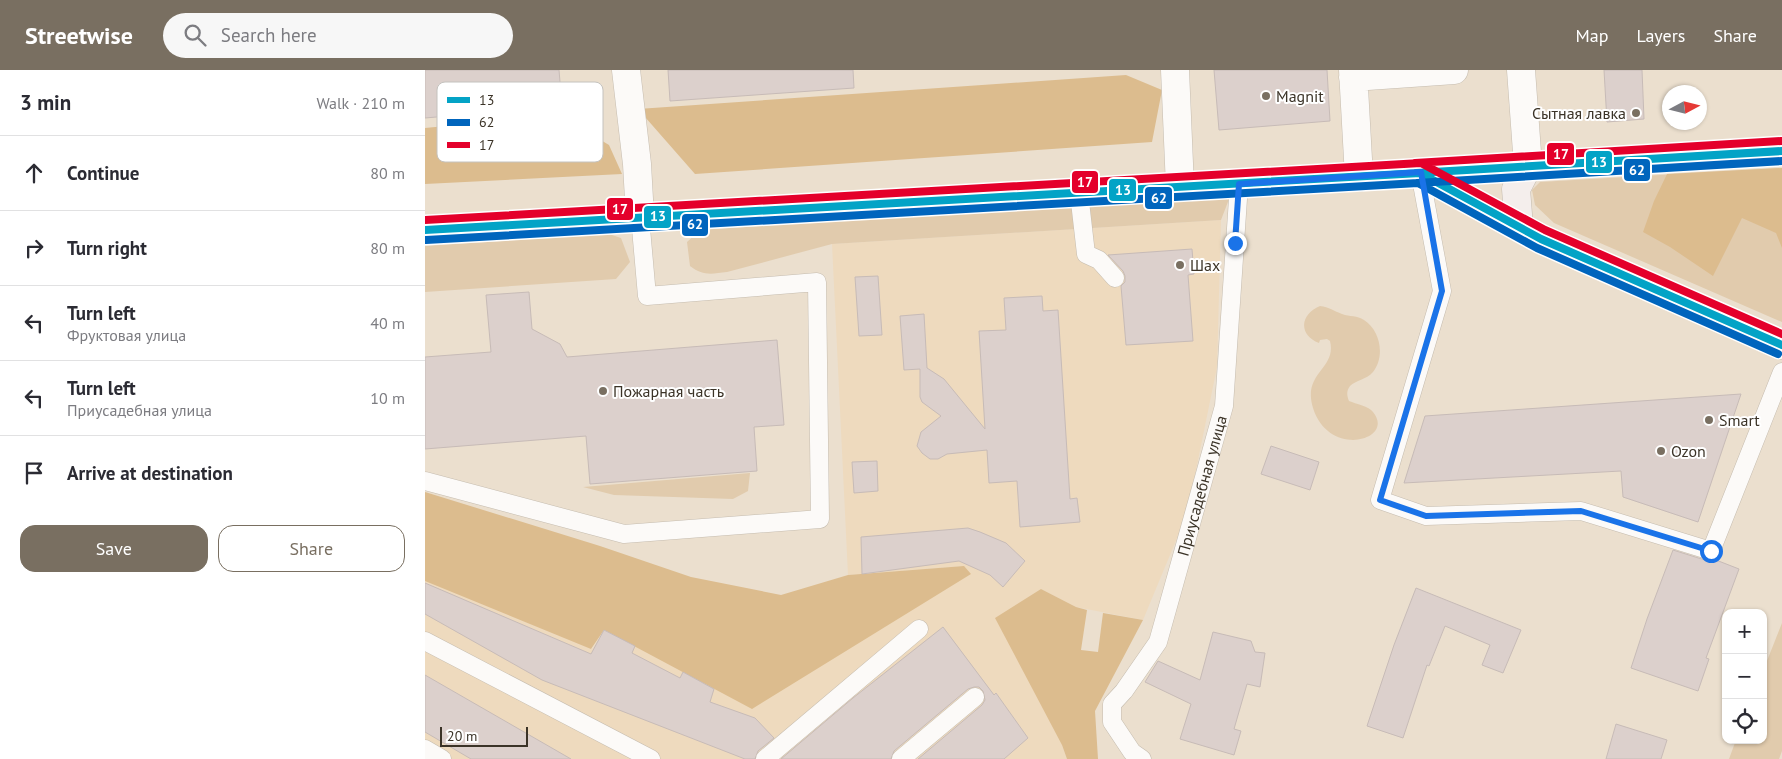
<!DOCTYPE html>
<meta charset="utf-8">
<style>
body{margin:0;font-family:"PT Sans",sans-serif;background:#f7f7f7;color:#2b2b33}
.controls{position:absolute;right:15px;bottom:15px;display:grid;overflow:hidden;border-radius:10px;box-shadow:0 1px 4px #0004}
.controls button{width:45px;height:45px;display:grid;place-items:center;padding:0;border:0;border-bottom:1px solid #e1e1e2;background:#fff;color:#2b2b33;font:25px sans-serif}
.compass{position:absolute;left:1237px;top:15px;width:45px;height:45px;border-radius:50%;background:#fff;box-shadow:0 1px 4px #0004;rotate:83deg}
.scale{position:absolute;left:15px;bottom:12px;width:88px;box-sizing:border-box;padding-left:5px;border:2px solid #3b3327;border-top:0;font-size:14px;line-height:18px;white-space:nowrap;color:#3b3327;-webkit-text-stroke:4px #fff;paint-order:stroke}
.stop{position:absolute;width:15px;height:15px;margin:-11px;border:4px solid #1a73e8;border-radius:50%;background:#fff}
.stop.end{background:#1a73e8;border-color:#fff;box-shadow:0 1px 5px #0008}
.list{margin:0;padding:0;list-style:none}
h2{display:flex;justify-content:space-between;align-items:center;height:65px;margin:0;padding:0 20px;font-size:21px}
h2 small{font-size:16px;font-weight:400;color:#7c7c81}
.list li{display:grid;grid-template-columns:32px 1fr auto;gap:15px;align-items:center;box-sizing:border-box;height:75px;padding:0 20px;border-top:1px solid #e1e1e2}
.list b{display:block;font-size:19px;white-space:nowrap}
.list p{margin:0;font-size:16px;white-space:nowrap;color:#7c7c81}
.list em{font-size:16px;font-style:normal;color:#7c7c81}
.actions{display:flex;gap:10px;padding:15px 20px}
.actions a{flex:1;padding:11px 0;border:1px solid #796f61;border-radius:15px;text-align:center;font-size:18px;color:#796f61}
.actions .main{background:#796f61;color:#fff}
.icon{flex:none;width:28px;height:28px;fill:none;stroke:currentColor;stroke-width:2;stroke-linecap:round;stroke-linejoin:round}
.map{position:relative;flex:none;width:1357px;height:689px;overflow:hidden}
header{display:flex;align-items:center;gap:30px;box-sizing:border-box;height:70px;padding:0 25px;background:#796f61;color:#fff}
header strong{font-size:24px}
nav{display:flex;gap:28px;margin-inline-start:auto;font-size:18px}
.search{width:350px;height:45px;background:#f7f7f7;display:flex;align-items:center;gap:12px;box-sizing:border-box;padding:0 18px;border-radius:28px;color:#7c7c81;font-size:19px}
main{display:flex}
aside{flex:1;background:#fff}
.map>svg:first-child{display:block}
.built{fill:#eedabe}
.green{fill:#e1cbad}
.forest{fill:#dcbc8e}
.building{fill:#dcd0cc;stroke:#c7bbb7}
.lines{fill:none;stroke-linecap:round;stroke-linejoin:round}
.lane-casing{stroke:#c5bcaf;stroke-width:19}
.street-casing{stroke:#c5bcaf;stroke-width:29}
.secondary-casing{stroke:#c5bcaf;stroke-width:29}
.lane{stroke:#fcfaf8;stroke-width:18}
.street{stroke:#fcfaf8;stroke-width:28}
.secondary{stroke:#f4eeec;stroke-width:28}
.bus-1-casing{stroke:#fff;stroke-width:11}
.bus-2-casing{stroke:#fff;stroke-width:11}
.bus-3-casing{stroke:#fff;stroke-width:11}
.bus-1{stroke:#03a3c6;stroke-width:8}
.bus-2{stroke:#0065bd;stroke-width:8}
.bus-3{stroke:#e4002b;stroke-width:8}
.route{stroke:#1a73e8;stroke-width:6}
.poi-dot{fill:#796f61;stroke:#fff;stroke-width:2}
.labels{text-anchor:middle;stroke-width:4;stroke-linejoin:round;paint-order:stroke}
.poi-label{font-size:16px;fill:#3b3327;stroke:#fff;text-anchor:start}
.street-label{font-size:16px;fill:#3b3327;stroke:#fff}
.key{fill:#fff;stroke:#c4c2be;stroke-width:1}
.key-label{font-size:14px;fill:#3b3327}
.line-badge{stroke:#fff;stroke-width:2}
.badge-label{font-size:14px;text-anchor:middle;font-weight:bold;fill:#fff}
</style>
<header>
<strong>Streetwise</strong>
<div class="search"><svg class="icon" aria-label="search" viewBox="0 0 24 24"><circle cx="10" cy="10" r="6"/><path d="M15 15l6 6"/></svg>Search here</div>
<nav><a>Map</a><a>Layers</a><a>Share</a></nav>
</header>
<main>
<aside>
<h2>3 min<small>Walk · 210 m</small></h2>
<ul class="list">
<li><svg class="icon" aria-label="ahead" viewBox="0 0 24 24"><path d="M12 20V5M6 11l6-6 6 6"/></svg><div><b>Continue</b></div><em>80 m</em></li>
<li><svg class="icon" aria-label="right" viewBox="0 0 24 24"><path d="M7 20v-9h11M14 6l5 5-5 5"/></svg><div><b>Turn right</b></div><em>80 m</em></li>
<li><svg class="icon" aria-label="left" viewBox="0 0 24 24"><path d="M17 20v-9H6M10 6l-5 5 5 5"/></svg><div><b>Turn left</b><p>Фруктовая улица</p></div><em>40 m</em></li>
<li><svg class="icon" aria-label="left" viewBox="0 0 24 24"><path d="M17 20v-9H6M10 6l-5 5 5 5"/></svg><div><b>Turn left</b><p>Приусадебная улица</p></div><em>10 m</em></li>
<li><svg class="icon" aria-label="arrive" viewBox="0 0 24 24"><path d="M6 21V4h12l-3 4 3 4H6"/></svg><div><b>Arrive at destination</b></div></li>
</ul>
<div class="actions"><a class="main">Save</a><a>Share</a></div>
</aside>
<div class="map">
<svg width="1357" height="689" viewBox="0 0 1357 689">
<rect width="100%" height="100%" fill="#ebdfce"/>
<path class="built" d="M 796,150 L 792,297 L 762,444 L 718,550 L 651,537 L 616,519 L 637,675 L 642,689 L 0,689 L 0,500 L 167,579 L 179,560 L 539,496 L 423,505 L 407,174 Z"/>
<path class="green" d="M 1357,98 L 1357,252 L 1129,153 L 1110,135 L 1107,120 L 1115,112 Z
M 806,124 L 796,150 L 407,174 L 302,202 C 286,204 278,206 265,196 L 262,172 L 275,160 Z
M 184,164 L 196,168 L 205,192 L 191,209 L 0,222 L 0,176 Z
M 895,236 C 904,237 909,241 917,244 C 925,247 932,245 939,250 C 956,261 960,287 948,302 C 941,310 931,310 925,316 C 921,321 922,326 924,331 C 931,334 944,336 948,342 C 971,370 904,389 888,338 C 877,302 912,299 905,271 L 902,269 L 895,270 L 894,273 C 873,265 875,244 895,236 Z
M 325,403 L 323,421 L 308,429 L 189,425 L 158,417 Z
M 1357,553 L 1357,681 L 1354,689 L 1304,689 L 1311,670 L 1338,670 L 1338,601 Z"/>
<path class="forest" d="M 701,5 L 737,20 L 727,72 L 270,104 L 213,39 Z
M 134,45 L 184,75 L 197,104 L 0,114 L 0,58 Z
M 1357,98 L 1357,178 L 1351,163 L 1317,148 L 1288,206 L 1245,177 L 1218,162 L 1229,131 L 1242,104 Z
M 0,422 L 175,476 L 266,507 L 356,525 L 423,505 L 539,496 L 546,504 L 327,639 L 179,560 L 166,579 L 0,511 Z
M 616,519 L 651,537 L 662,540 L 656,580 L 673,582 L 678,543 L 718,550 L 670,641 L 673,689 L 642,689 L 637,675 L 570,548 Z"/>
<path class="building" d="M 0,0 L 134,0 L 137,36 L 0,48 Z
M 243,0 L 428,0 L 429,18 L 245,31 Z
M 789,0 L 902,0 L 905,51 L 794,60 Z
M 1179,0 L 1217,0 L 1219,49 L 1182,52 Z
M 767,179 L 769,204 L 763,205 L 768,271 L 701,275 L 696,216 L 700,212 L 700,206 L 698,201 L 683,185 Z
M 453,206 L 457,265 L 434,266 L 430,207 Z
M 104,222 L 107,259 L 135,274 L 142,287 L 352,270 L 359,355 L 329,357 L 332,401 L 165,414 L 161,366 L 0,379 L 0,287 L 66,282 L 61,225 Z
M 617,226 L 618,241 L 633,240 L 645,429 L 652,428 L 655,452 L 595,457 L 592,411 L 564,413 L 562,380 L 522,384 L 513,389 L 505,389 L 497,383 L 492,376 L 496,362 L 516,346 L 497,332 L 495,327 L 495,299 L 479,300 L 475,246 L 499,244 L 502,298 L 519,309 L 560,359 L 554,261 L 581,260 L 579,228 Z
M 1316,324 L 1273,452 L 1198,427 L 1196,401 L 979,413 L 1000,346 Z
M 846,376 L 894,392 L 885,420 L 836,404 Z
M 452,391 L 453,421 L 429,423 L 427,392 Z
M 543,458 L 555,462 L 581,473 L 600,491 L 578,517 L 565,505 L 534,491 L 437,504 L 436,467 Z
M 1248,480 L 1283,491 L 1291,490 L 1314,499 L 1281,588 L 1284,589 L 1273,621 L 1206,598 L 1222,549 Z
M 0,513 L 166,584 L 179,560 L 210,576 L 207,583 L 255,608 L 258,602 L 289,619 L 285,632 L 330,648 L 349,668 L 333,681 L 330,689 L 320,689 L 117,610 L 0,544 Z
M 991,518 L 1096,560 L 1078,603 L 1057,595 L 1065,575 L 1020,556 L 1004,596 L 1002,595 L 978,668 L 942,656 L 969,575 Z
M 518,557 L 569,625 L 571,623 L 603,668 L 579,689 L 493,689 L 557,635 L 560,630 L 558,621 L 554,617 L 549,617 L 543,619 L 469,681 L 466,689 L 356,689 L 428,628 Z
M 788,562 L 826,571 L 830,582 L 840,583 L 835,617 L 822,614 L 809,659 L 816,661 L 809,685 L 755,669 L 766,634 L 720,612 L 733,591 L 775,610 Z
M 0,605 L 146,689 L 46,689 L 0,662 Z
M 1191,654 L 1242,670 L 1236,689 L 1181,689 Z"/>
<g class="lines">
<defs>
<g id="lane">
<path d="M 995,103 L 1017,221 L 955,430 L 1001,446 L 1156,441 L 1286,481 L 1357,302"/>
<path d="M 654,123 L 661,184 L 674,190 L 690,208"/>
<path d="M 0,411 L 199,464 L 395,449 L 392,212 L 222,226 L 215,147"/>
<path d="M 0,571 L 226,689"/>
<path d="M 0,679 L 17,689"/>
<path d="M 340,689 L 494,559"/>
<path d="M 476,689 L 550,627"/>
<path id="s1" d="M 717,689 L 707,682 L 687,652 L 687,634 L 699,621 L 733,572 L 799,336 L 814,114"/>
</g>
<path id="street" d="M 201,0 L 212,94 L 215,147
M 750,0 L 755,117
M 928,0 L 934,107
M 1096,0 L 1103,96
M 928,7 L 1029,0"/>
<path id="secondary" d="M 995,103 L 1116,169 L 1357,275
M 1094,157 L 1091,119 L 1103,96
M 0,160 L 814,114 L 1357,81"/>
</defs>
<use href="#lane" class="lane-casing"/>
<use href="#street" class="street-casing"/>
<use href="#secondary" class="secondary-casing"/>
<use href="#lane" class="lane"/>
<use href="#street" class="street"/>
<use href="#secondary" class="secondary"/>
<defs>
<path id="bus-1" d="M 991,103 L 1357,81
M 0,160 L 995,103 L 1116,169 L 1357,275"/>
<path id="bus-2" d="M 992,113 L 1357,91
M 1,170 L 993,113 L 1112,178 L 1353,284"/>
<path id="bus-3" d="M 990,93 L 1356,71
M 0,150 L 996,93 L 1120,160 L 1357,264"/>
</defs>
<use href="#bus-1" class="bus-1-casing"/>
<use href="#bus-2" class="bus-2-casing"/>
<use href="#bus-3" class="bus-3-casing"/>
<use href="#bus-1" class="bus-1"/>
<use href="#bus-2" class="bus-2"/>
<use href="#bus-3" class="bus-3"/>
</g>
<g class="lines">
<path class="route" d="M 810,173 L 814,114 L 996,102 L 1017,221 L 955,430 L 1001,446 L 1156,441 L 1286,481"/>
</g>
<g class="poi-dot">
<circle cx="841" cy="26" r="5"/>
<circle cx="1211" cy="43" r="5"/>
<circle cx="755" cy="195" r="5"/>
<circle cx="178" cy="321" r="5"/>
<circle cx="1284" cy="350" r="5"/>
<circle cx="1236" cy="381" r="5"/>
</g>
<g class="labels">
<g class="poi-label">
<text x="851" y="32">Magnit</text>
<text x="1201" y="49" text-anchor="end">Сытная лавка</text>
<text x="765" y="201">Шах</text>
<text x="188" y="327">Пожарная часть</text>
<text x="1294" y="356">Smart</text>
<text x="1246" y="387">Ozon</text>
</g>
<g class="street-label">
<text dy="6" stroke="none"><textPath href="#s1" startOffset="306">Приусадебная улица</textPath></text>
</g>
</g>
<rect x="12" y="12" width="166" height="80" rx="8" class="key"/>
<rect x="22" y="27" width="23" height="6" fill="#03a3c6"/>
<rect x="22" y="49" width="23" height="7" fill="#0065bd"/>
<rect x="22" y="72" width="23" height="6" fill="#e4002b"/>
<g class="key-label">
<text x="54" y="35">13</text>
<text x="54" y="57">62</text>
<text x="54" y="80">17</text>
</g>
<g class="line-badge">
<rect x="1121" y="72" width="29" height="24" rx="5" fill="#e4002b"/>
<rect x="1160" y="80" width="28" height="24" rx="5" fill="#03a3c6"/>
<rect x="1198" y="88" width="28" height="24" rx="5" fill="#0065bd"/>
<rect x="646" y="100" width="28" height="24" rx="5" fill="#e4002b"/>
<rect x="683" y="108" width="29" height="24" rx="5" fill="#03a3c6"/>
<rect x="719" y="116" width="29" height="24" rx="5" fill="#0065bd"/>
<rect x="181" y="127" width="28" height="24" rx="5" fill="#e4002b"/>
<rect x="218" y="135" width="29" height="24" rx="5" fill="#03a3c6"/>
<rect x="256" y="143" width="28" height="24" rx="5" fill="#0065bd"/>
</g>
<g class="badge-label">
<text x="1136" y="89">17</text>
<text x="1174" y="97">13</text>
<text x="1212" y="105">62</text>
<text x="660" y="117">17</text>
<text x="698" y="125">13</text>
<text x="734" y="133">62</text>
<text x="195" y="144">17</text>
<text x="233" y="151">13</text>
<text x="270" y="159">62</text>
</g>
</svg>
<div class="controls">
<button>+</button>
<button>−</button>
<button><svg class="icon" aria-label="locate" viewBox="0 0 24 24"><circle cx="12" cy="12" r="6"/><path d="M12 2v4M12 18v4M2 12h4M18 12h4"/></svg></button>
</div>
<svg class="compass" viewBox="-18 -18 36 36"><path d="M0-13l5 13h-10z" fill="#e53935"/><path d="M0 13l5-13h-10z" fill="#7c7c81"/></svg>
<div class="scale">20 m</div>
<div class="stop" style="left:1286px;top:481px"></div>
<div class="stop end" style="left:810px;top:173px"></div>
</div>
</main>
